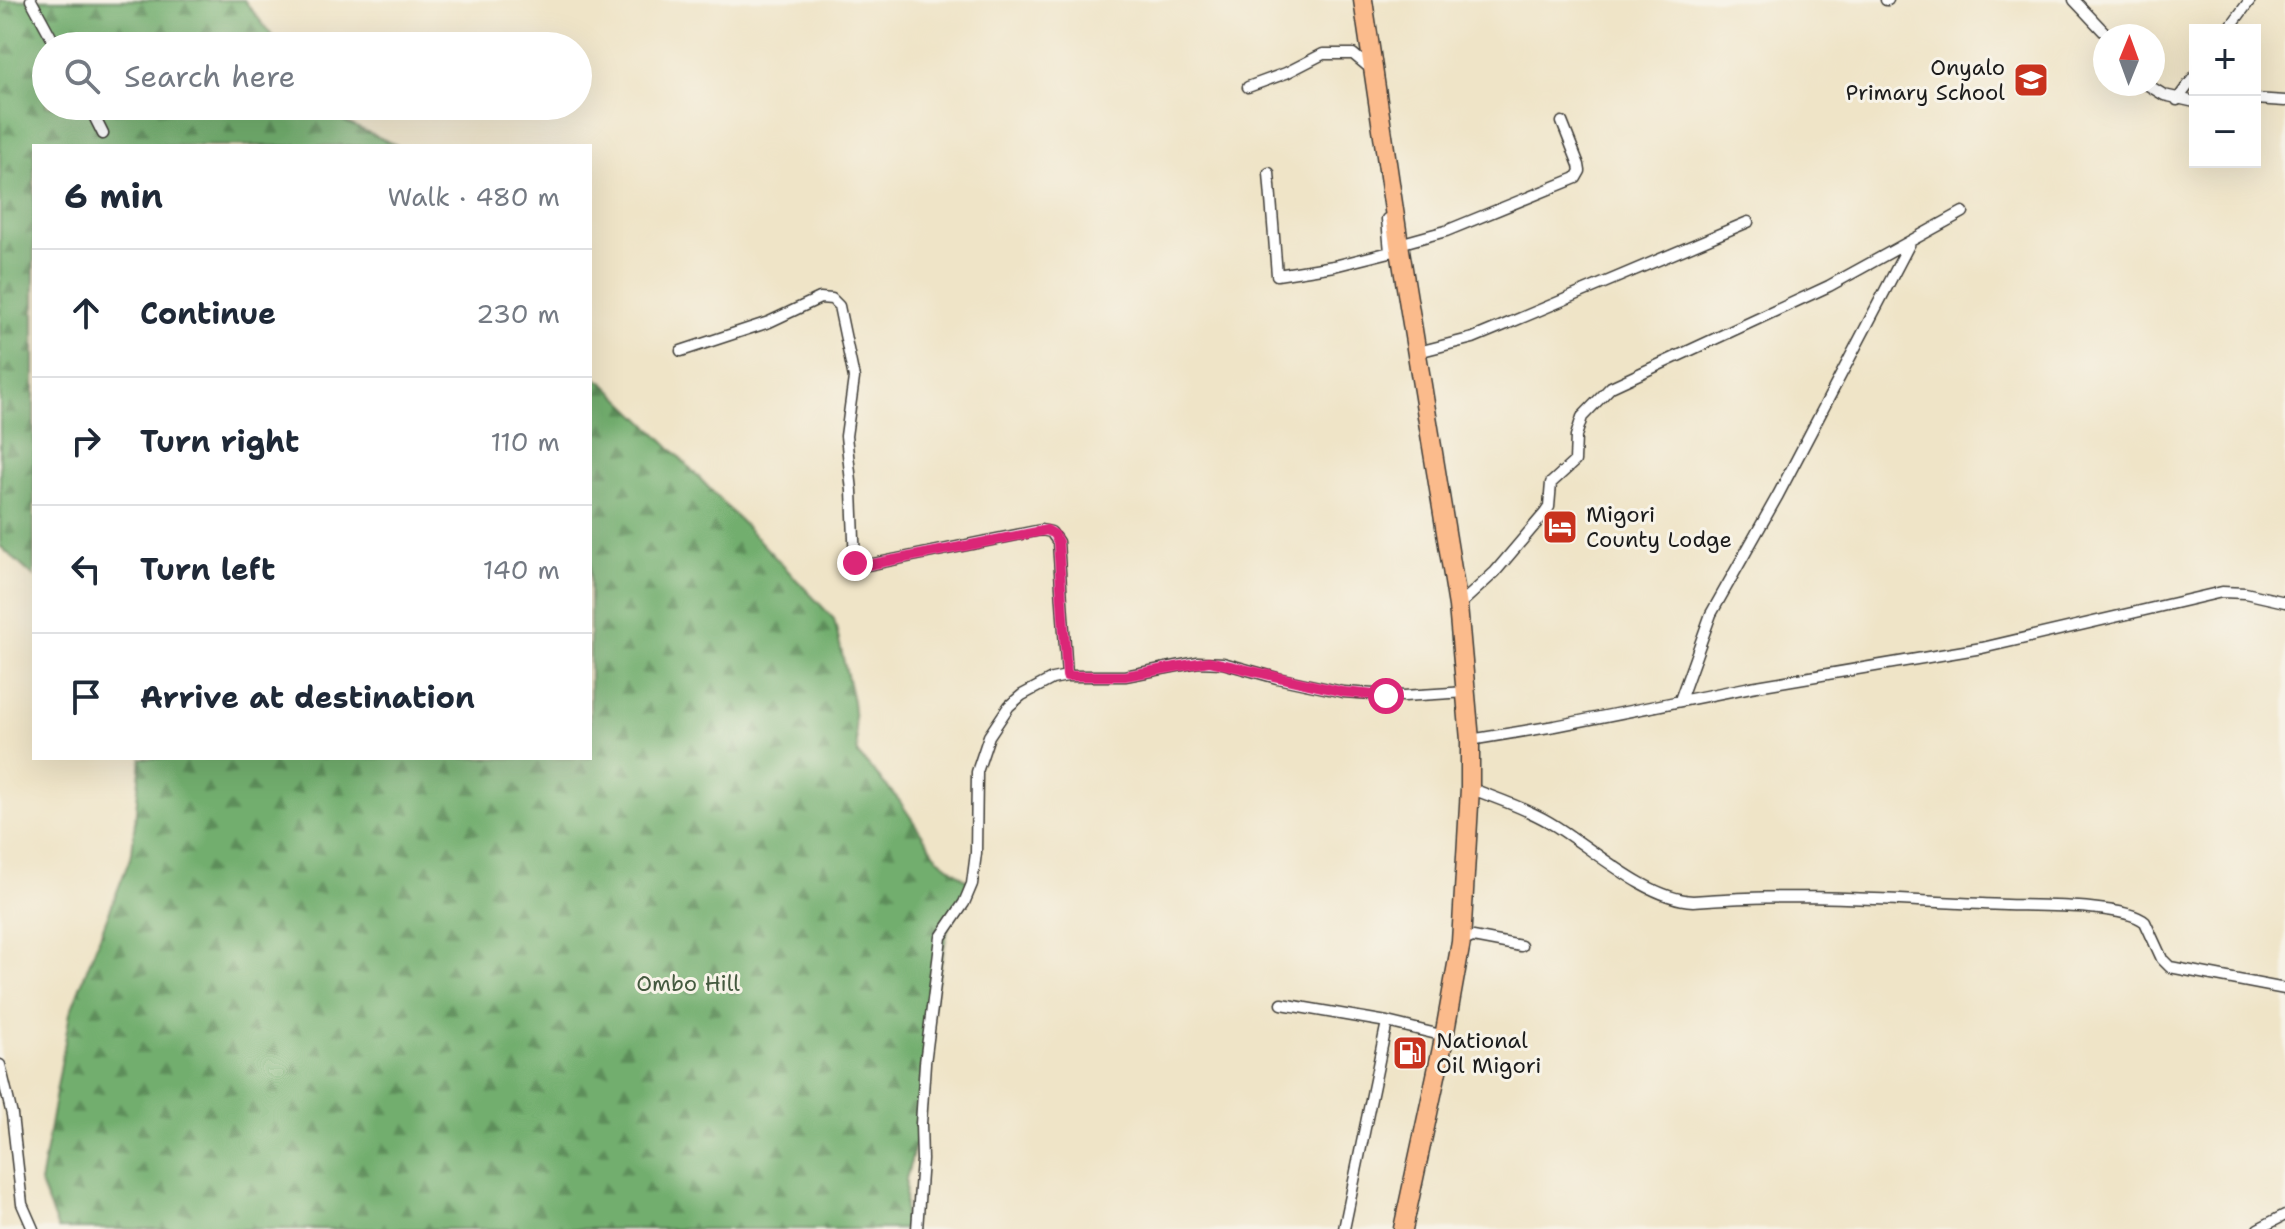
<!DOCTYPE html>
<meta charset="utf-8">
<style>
body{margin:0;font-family:"Shantell Sans",sans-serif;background:#f6f6f7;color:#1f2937}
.controls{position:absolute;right:24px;top:24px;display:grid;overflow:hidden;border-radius:0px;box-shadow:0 8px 32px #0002}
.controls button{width:72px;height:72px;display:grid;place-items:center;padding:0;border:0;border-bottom:2px solid #e0e1e3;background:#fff;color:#1f2937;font:40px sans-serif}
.compass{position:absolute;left:2093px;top:24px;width:72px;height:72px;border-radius:50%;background:#fff;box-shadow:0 8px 32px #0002;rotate:1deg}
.stop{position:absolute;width:24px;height:24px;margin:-18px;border:6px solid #db2777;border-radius:50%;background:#fff}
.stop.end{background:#db2777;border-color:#fff;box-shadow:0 2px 8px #0008}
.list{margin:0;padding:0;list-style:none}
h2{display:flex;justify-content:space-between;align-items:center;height:104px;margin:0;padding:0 32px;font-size:34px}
h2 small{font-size:26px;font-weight:400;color:#747a83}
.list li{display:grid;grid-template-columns:52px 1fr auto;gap:24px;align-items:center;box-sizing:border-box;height:128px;padding:0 32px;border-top:2px solid #e0e1e3}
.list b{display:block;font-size:30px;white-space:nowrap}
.list em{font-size:26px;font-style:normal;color:#747a83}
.icon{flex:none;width:44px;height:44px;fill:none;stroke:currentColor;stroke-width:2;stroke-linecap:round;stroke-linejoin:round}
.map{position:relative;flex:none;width:2285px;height:1229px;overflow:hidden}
.search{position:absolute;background:#fff;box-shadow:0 8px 32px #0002;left:32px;top:32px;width:560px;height:88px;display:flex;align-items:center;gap:20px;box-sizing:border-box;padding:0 28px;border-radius:44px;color:#747a83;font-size:30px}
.panel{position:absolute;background:#fff;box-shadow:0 8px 32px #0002;left:32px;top:144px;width:560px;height:616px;border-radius:0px}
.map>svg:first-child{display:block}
.forest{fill:url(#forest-firs);stroke:#476545;stroke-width:2}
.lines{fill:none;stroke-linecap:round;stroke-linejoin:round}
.minor-casing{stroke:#3c3a36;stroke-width:13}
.trunk-casing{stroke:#3c3a36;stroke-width:21}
.minor{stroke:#fff;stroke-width:10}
.trunk{stroke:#fbbb8c;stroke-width:18}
.route{stroke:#db2777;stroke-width:10}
.labels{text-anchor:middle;stroke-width:6;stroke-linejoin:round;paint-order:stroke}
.poi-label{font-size:22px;fill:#1c1c1c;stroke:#f7f3e8;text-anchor:start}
.park-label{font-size:22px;fill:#44593f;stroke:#f7f3e8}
</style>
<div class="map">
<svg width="2285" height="1229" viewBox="0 0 2285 1229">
<defs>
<pattern id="forest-firs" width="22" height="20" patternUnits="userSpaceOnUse" patternTransform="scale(2)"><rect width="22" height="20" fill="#72ae6e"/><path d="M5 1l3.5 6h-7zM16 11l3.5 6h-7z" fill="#5d8d5a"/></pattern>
</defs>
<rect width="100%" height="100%" fill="#f7f3e8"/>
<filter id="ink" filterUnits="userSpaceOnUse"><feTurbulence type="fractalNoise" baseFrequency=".0125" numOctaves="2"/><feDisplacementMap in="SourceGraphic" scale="16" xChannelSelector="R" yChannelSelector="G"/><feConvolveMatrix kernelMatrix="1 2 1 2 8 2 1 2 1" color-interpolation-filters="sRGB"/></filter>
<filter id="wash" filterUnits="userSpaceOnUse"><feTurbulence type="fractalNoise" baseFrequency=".006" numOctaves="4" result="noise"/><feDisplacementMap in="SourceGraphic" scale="32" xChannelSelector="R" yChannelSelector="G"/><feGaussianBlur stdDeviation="1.8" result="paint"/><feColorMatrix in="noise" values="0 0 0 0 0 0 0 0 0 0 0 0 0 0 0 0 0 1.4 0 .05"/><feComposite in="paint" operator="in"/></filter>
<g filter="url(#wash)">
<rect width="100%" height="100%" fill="#efe4c7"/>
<path class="forest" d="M 0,0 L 244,0 L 280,46 L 46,46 L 46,106 L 331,106 L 345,122 L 398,146 L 34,146 L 34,577 L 0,546 Z
M 590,374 L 605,384 L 667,444 L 834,619 L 853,701 L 858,754 L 899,800 L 938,858 L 972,884 L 949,923 L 930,1019 L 921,1124 L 906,1179 L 904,1229 L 58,1229 L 40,1183 L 70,1013 L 132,853 L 141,758 L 590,758 Z"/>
</g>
<g filter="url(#ink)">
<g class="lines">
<defs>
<path id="minor" d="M 31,0 L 56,46
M 1886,0 L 1888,0
M 2074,0 L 2108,36
M 2228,30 L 2250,0
M 2146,84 L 2164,95 L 2195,102
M 1248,87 L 1286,73 L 1323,54 L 1353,54 L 1371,69
M 2255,99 L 2285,101
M 2177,100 L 2195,76
M 89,106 L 103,134
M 1269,173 L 1277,275 L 1334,266 L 1390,252 L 1387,219
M 1399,244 L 1446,231 L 1576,178 L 1580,171 L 1579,165 L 1562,122
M 681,351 L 769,322 L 820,298 L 832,299 L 839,306 L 854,378 L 846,436 L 852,491 L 855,563 L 863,566 L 1041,530 L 1051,532 L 1058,542 L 1067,676
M 1418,352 L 1473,338 L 1502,326 L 1748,222
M 1458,606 L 1495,572 L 1545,513 L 1549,507 L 1551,483 L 1575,461 L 1576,436 L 1582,417 L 1611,387 L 1829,286 L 1963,212
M 1680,700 L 1711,614 L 1778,495 L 1911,241
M 1470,740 L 1555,726 L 1751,687 L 1982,648 L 2222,592 L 2245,593 L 2285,602
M 1470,788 C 1497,799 1524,807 1549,822 C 1590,846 1646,899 1693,901 C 1797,892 1902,901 2006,905 C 2035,906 2125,904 2145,922 L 2162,959 L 2170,967 L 2285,989
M 1461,942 L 1473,937 L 1521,946
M 1282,1004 L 1387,1022 L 1344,1229
M 1387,1022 L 1445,1036
M 0,1065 L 12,1115 L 22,1204 L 33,1229
M 917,1229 L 922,1160 L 921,1124 L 925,1063 L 941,937 L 964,903 L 972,884 L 976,853 L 977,772 L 989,736 L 1009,706 L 1022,695 L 1052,679 L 1067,676 L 1125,676 L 1198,662 L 1223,663 L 1277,678 L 1343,692 L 1404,696 L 1467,692
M 2258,1229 L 2285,1215"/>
<path id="trunk" d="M 1363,0 L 1399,244 L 1458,606 L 1470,740 L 1470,788 L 1461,942 L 1442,1048 L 1403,1229"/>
</defs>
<use href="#minor" class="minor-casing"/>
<use href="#trunk" class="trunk-casing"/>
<use href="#minor" class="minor"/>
<use href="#trunk" class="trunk"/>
</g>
</g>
<g class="lines" filter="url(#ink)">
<path class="route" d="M 855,563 L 863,566 L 1047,530 L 1054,534 L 1058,542 L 1067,676 L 1125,676 L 1209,661 L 1343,692 L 1386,696"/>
</g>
<defs>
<symbol id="school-square" viewBox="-11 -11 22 22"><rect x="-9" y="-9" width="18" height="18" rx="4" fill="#c8321e" stroke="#f7f3e8"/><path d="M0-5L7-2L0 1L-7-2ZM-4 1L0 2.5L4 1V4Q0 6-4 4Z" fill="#fff"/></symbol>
<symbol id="hotel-square" viewBox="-11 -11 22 22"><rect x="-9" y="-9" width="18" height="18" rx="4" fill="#c8321e" stroke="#f7f3e8"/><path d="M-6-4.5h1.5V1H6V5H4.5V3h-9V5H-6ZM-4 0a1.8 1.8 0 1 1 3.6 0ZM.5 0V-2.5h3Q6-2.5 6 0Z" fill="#fff"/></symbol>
<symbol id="fuel-square" viewBox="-11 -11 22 22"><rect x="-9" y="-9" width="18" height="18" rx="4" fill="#c8321e" stroke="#f7f3e8"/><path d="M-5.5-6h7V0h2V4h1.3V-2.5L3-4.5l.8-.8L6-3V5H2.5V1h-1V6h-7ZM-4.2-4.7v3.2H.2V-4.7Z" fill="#fff"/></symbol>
</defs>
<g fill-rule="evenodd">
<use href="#school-square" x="2011" y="60" width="40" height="40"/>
<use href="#hotel-square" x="1540" y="507" width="40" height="40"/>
<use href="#fuel-square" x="1390" y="1033" width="40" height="40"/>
</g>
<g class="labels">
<g class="poi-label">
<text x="2005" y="75" text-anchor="end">Onyalo<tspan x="2005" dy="25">Primary School</tspan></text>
<text x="1586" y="522">Migori<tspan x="1586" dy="25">County Lodge</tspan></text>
<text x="1436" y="1048">National<tspan x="1436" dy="25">Oil Migori</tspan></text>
</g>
<g class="park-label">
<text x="688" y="991">Ombo Hill</text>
</g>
</g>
</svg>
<div class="controls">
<button>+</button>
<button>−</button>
</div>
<svg class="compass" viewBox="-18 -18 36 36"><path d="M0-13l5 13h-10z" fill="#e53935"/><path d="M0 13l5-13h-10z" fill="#747a83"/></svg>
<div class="stop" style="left:1386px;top:696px"></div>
<div class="stop end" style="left:855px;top:563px"></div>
<div class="search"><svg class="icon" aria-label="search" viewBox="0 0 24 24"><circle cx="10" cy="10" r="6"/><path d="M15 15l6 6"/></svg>Search here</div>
<section class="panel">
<h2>6 min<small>Walk · 480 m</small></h2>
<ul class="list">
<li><svg class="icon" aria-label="ahead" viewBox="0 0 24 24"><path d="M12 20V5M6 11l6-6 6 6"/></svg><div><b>Continue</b></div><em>230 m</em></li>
<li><svg class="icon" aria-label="right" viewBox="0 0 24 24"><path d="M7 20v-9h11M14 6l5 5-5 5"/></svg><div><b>Turn right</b></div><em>110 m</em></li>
<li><svg class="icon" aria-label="left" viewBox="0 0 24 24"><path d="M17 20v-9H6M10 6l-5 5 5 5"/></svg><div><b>Turn left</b></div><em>140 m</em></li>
<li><svg class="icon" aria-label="arrive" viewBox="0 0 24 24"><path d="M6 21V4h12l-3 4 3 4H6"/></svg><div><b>Arrive at destination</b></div></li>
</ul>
</section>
</div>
